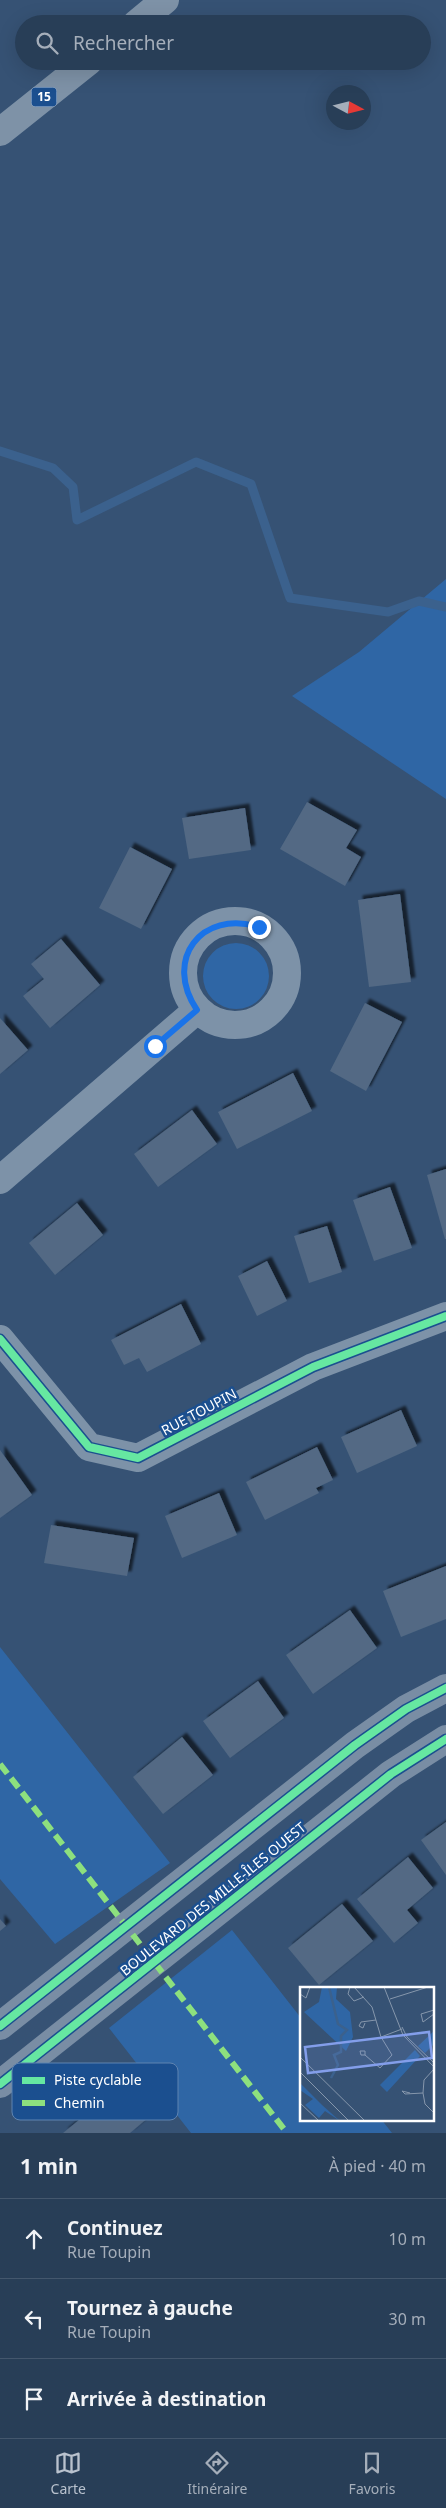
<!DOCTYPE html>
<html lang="fr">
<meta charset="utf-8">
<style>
body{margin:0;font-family:"Noto Sans",sans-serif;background:#30455d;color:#f1f3f6}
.compass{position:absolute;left:326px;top:85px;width:45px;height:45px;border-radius:50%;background:#283e57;box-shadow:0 5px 20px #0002;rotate:97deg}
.stop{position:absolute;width:15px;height:15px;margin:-11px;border:4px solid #1a73e8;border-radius:50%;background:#fff}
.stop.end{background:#1a73e8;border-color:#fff;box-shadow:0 1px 5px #0008}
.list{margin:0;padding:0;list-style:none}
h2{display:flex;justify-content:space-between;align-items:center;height:65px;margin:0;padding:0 20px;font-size:21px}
h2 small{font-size:16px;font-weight:400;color:#a5aeba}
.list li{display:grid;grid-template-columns:32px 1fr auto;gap:15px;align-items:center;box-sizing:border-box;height:80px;padding:0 20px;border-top:1px solid #44576d}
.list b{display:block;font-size:19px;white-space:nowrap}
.list p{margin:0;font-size:16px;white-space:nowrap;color:#a5aeba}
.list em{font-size:16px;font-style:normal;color:#a5aeba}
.icon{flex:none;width:28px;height:28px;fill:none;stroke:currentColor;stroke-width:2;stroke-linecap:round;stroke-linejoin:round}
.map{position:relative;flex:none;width:446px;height:2133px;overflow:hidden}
.search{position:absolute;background:#283e57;box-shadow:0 5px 20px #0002;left:15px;right:15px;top:15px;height:55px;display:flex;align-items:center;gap:12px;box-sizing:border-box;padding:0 18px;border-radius:28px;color:#a5aeba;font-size:19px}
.sheet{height:305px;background:#283e57}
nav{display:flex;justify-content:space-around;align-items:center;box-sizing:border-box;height:70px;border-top:1px solid #44576d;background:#283e57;font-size:14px;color:#a5aeba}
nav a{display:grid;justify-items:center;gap:2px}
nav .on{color:#b9c2ce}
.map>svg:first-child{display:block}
.green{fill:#2f66a5}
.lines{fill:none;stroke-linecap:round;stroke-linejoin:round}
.stream{stroke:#3b618d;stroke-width:9}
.building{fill:#526984;filter:url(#shadow)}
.street{stroke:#7d92a8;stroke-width:28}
.secondary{stroke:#798da4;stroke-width:28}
.highway{stroke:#7e92a7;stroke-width:28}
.quiet{stroke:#8de07e;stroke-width:6;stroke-dasharray:12 6;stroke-linecap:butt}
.cycleway-casing{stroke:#1b4f8f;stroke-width:11}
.cycleway{stroke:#66e7a1;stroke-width:8}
.route{stroke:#1a73e8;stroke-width:6}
.labels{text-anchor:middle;stroke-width:5;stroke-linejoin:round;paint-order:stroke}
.shield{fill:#1b4f8f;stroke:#bbcadd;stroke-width:1}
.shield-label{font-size:12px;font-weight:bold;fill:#fff}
.street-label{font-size:14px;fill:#fff;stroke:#1b4f8f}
.inset-river{fill:none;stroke:#3b618d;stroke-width:2.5}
.inset-road{fill:none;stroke:#8697ac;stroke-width:1}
.view{fill:#839eea;fill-opacity:0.15;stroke:#839eea;stroke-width:2.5}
.inset-edge{fill:none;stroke:#fff;stroke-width:2.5}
.key{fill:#1b4f8f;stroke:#5f84b1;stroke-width:1}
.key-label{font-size:14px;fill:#fff}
</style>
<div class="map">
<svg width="446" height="2133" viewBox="0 0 446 2133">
<defs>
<filter id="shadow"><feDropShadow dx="4.5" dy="-4.5" stdDeviation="1" flood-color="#0009"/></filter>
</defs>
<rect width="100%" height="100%" fill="#365274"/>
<path class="green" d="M 446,579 L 446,799 L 292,696 L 359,652 Z
M203 976a33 33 0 1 1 66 0a33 33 0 1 1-66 0Z
M 0,1647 L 170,1863 L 55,1944 L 0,1879 Z
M 232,1930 L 301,2018 L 301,2119 L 381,2119 L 392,2133 L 191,2133 L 109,2028 Z"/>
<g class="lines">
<path class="stream" d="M 0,451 L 53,468 L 73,487 L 77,520 L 196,462 L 251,484 L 290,598 L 388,612 L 419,601 L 446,607"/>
</g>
<path class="building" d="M 307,802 L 357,830 L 346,848 L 361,857 L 345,886 L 280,849 Z
M 245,808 L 251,850 L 189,859 L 182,818 Z
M 130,847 L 172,869 L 141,929 L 99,908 Z
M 400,894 L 411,982 L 369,987 L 358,900 Z
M 61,939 L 100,985 L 50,1028 L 23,996 L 44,979 L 31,964 Z
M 365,1003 L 402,1022 L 366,1091 L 330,1071 Z
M 0,1018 L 28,1050 L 0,1074 Z
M 293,1073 L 312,1111 L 237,1149 L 218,1112 Z
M 192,1110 L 217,1144 L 158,1187 L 134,1154 Z
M 446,1169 L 446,1239 L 445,1239 L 427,1175 Z
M 390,1187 L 412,1248 L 374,1261 L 353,1200 Z
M 77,1203 L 103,1235 L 55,1275 L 29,1243 Z
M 327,1226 L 342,1272 L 309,1283 L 294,1236 Z
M 267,1261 L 287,1301 L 257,1316 L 238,1276 Z
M 181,1304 L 201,1344 L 147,1372 L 139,1358 L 124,1365 L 111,1340 Z
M 401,1410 L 417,1446 L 357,1473 L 341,1437 Z
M 317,1447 L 333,1480 L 316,1488 L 319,1493 L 265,1520 L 246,1482 Z
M 0,1450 L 32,1495 L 0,1518 Z
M 219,1493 L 237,1535 L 182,1558 L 165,1516 Z
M 51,1525 L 134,1538 L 127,1576 L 44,1563 Z
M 446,1566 L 446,1619 L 401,1637 L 383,1591 Z
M 350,1610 L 377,1648 L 313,1694 L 286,1655 Z
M 258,1681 L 284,1718 L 230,1758 L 203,1721 Z
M 182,1737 L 213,1775 L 163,1814 L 133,1777 Z
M 446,1822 L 446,1875 L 421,1840 Z
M 408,1857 L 433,1888 L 407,1910 L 418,1923 L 394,1943 L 357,1899 Z
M 342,1904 L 373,1941 L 319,1985 L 288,1948 Z
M 0,1919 L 6,1926 L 0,1931 Z
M 123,2084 L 149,2117 L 130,2133 L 63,2133 Z"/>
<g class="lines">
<path class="street" d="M183 973a52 52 0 1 1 104 0a52 52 0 1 1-104 0Z
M 0,1180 L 197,1010
M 0,1339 L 89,1447 L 138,1458 L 313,1367 L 446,1316"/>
<path class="secondary" d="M 0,2026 L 355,1745 L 406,1709 L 446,1688
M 0,2084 L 391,1774 L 446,1739"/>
<path class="highway" d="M 136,24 L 165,0
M 0,132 L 89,61"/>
<path class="quiet" d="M 0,1764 L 287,2133"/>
<defs>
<path id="cycleway" d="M 0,1339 L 89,1447 L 138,1458 L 313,1367 L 446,1316
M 0,2026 L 355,1745 L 406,1709 L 446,1688
M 0,2084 L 391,1774 L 446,1739"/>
</defs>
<use href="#cycleway" class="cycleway-casing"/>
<use href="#cycleway" class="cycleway"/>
</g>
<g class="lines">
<path class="route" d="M 155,1046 L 197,1010 C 163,960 201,909 259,927"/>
</g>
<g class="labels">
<rect class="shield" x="31.5" y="87.5" width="25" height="19" rx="4"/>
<g class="shield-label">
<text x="44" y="101">15</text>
</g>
<g class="street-label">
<text transform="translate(199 1412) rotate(-28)" y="5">RUE TOUPIN</text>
<text transform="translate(213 1899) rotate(-39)" y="5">BOULEVARD DES MILLE-ÎLES OUEST</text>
</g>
</g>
<g transform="translate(300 1987)">
<rect width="134" height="134" fill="#365274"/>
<path d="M 22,0 L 37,0 L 36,12 L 50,25 L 53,50 L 46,64 L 4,25 L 19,15 ZM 134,44 L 134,57 L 125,66 L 118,59 ZM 115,63 L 120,69 L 87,105 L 80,98 ZM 0,96 L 22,118 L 40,134 L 25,124 L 19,131 L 5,118 L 13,112 L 0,103 Z" fill="#2f66a5"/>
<path class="inset-river" d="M 29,0 L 38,37 L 47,43 L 41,49 L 41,65 L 34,68 L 38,78 L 31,91"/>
<path class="inset-road" d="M 50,0 L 48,7 L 54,14 L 64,10M 54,0 L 72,20 L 81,50 L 92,68 L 80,81 L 65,68 L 65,64 L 60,64 L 61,68 L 65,68M 84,0 L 103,48 L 134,80M 0,7 L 6,11 L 10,0M 90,12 L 128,0M 134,23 L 121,27 L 123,35 L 134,27M 65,36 L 63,41 L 59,39 L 61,35 L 76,33M 102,40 L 107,50 L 134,76M 81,50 L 102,42M 0,70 L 65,134M 134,82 L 124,93 L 123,106 L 125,117 L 134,126M 0,85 L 49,134M 110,106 L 102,104 L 105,107 L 123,106M 0,116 L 19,134"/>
<path class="view" d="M 129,45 L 132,71 L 8,86 L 5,60 Z"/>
<rect width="134" height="134" class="inset-edge"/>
</g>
<rect x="12" y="2063" width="166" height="57" rx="8" class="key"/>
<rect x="22" y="2077" width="23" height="7" fill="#66e7a1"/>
<rect x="22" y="2100" width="23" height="6" fill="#8de07e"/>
<g class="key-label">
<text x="54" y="2085">Piste cyclable</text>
<text x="54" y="2108">Chemin</text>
</g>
</svg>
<svg class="compass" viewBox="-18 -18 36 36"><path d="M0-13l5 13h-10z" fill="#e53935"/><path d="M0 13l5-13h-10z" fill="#a5aeba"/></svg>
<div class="stop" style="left:155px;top:1046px"></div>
<div class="stop end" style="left:259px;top:927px"></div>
<div class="search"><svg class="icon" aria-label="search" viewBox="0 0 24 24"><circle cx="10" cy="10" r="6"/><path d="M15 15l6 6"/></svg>Rechercher</div>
</div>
<section class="sheet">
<h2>1 min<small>À pied · 40 m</small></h2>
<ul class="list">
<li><svg class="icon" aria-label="ahead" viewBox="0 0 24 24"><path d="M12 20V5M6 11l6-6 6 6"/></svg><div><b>Continuez</b><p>Rue Toupin</p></div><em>10 m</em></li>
<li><svg class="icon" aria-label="left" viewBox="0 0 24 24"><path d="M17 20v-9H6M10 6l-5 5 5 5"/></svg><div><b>Tournez à gauche</b><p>Rue Toupin</p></div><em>30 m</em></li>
<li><svg class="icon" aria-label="arrive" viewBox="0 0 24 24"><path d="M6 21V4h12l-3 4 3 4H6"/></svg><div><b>Arrivée à destination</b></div></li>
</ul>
</section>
<nav>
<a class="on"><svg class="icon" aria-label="map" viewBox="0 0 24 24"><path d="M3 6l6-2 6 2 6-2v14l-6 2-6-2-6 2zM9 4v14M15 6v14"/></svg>Carte</a>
<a><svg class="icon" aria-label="directions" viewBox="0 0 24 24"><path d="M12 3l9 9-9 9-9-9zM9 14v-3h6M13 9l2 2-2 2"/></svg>Itinéraire</a>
<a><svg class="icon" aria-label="saved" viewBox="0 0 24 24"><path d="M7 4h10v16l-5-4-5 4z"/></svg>Favoris</a>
</nav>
